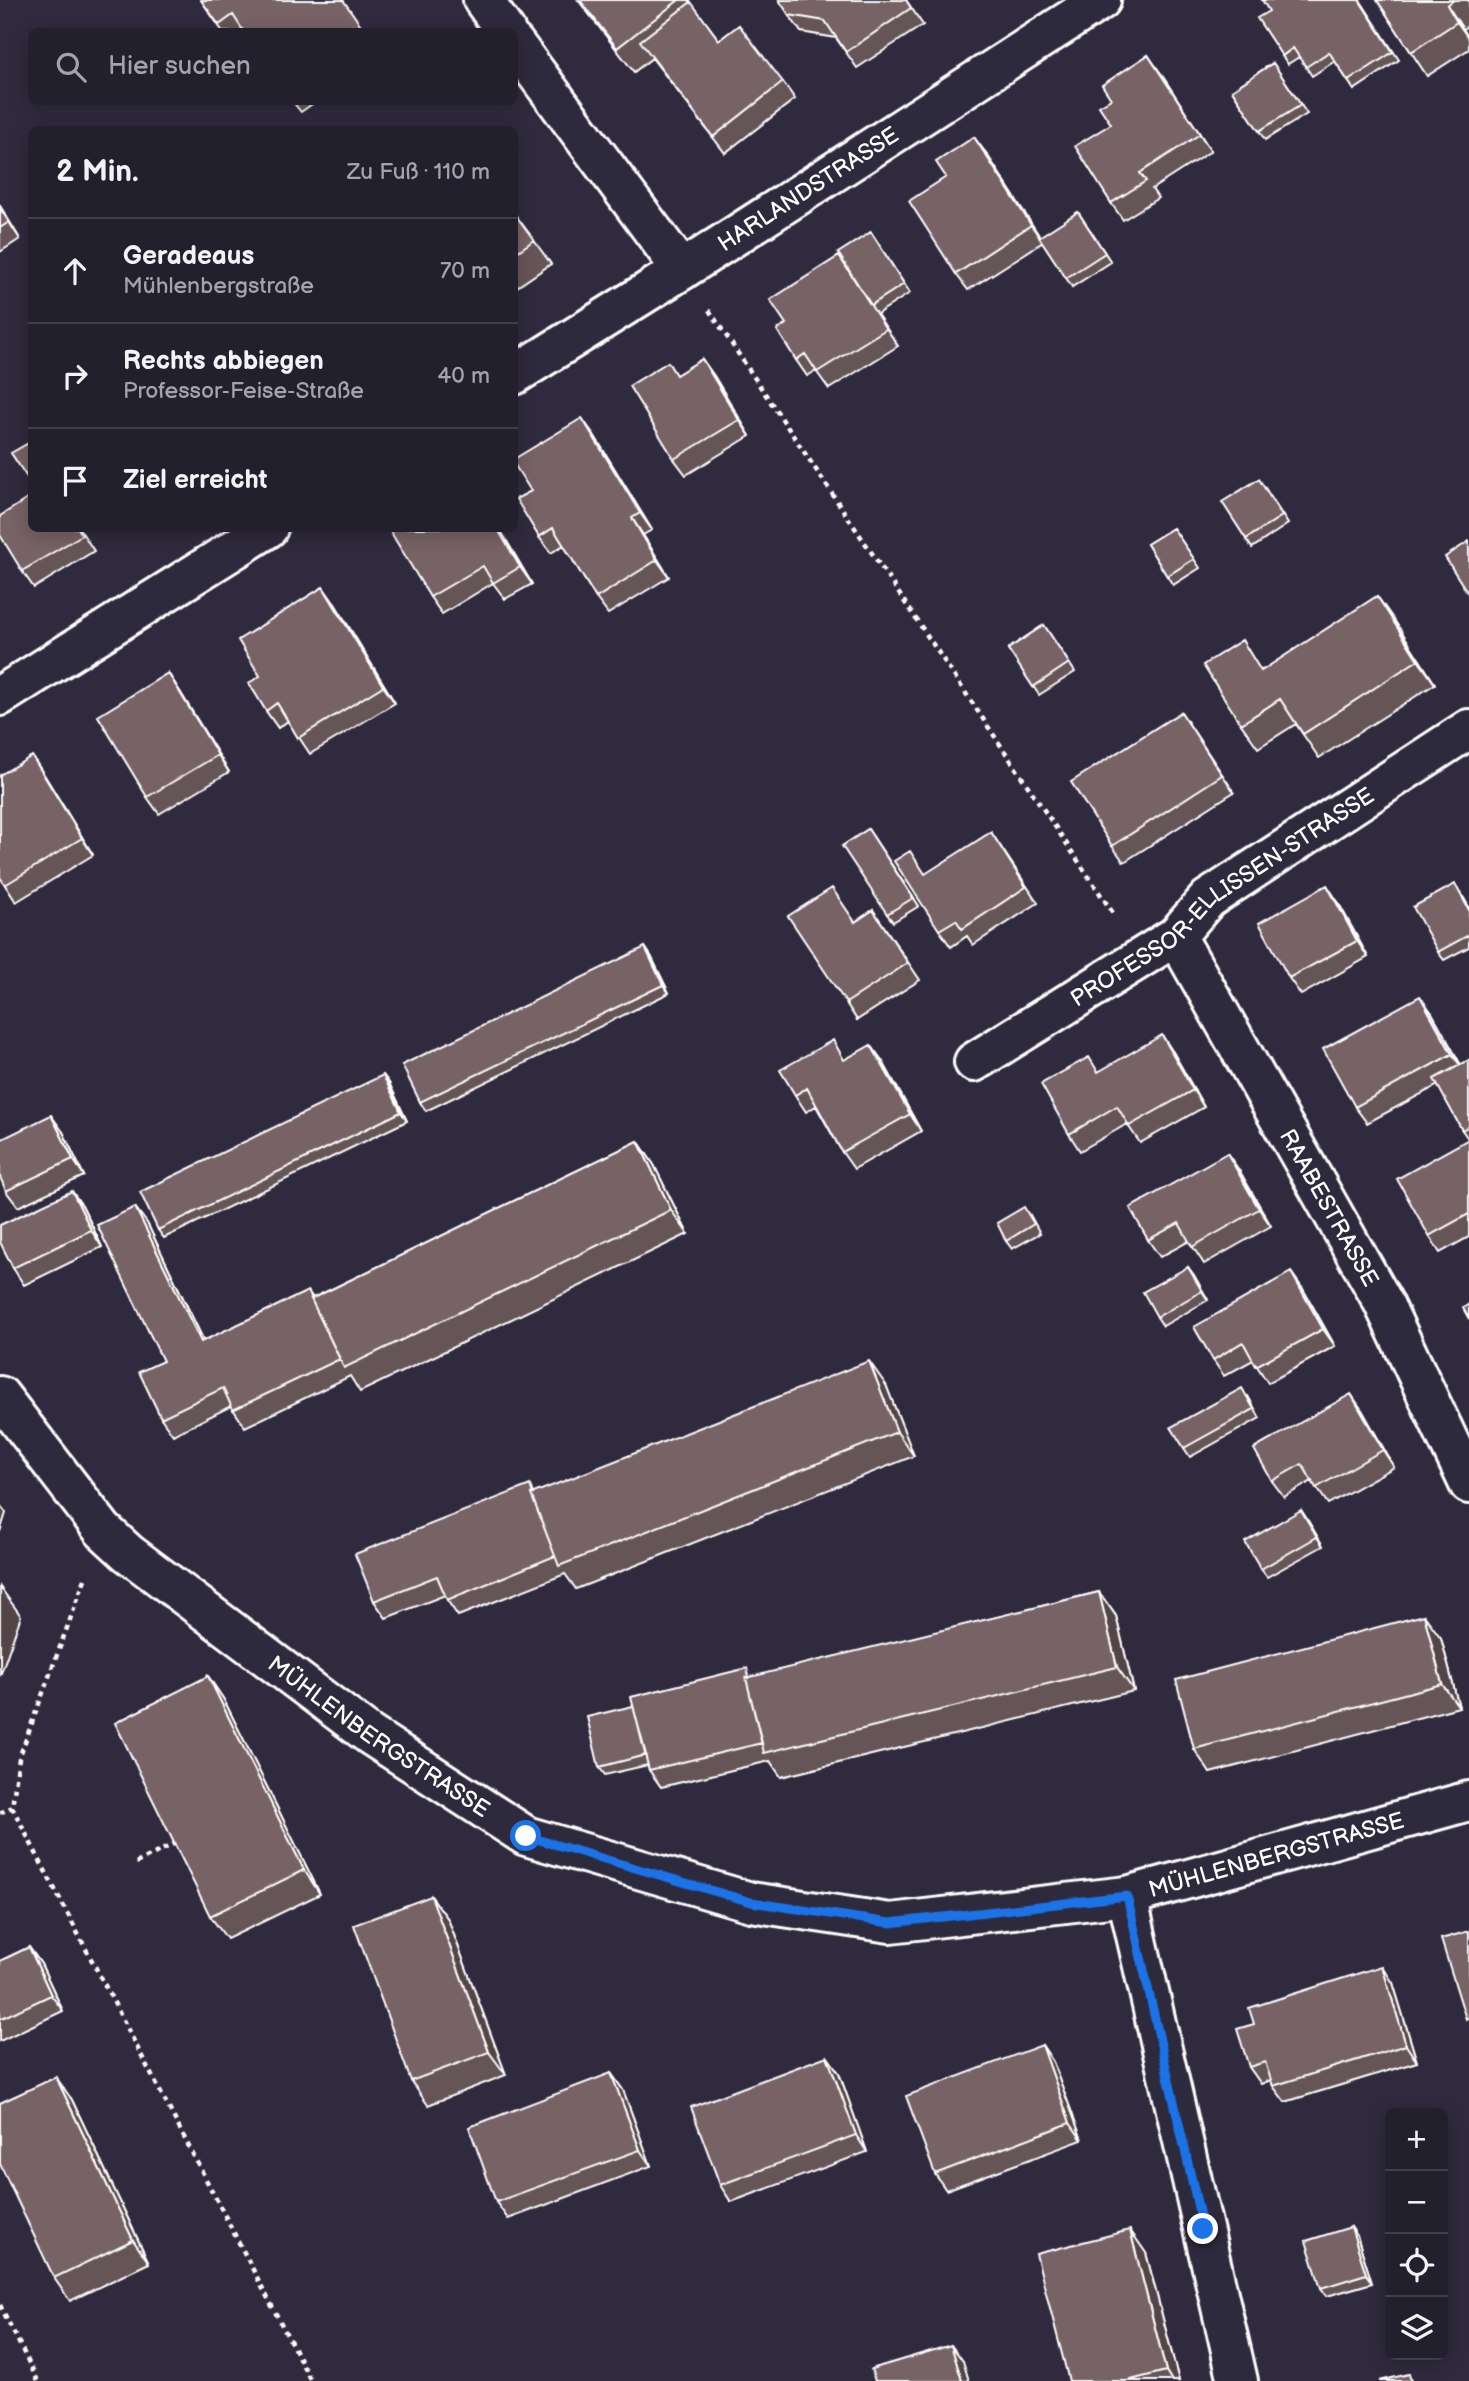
<!DOCTYPE html>
<html lang="de">
<meta charset="utf-8">
<style>
body{margin:0;font-family:"Balsamiq Sans",sans-serif;background:#2f2d3a;color:#f1f3f6}
.controls{position:absolute;right:21px;bottom:21px;display:grid;overflow:hidden;border-radius:10px;box-shadow:0 4px 18px #0003}
.controls button{width:63px;height:63px;display:grid;place-items:center;padding:0;border:0;border-bottom:2px solid #403e4a;background:#23202e;color:#f1f3f6;font:35px sans-serif}
.stop{position:absolute;width:21px;height:21px;margin:-16px;border:5px solid #1a73e8;border-radius:50%;background:#fff}
.stop.end{background:#1a73e8;border-color:#fff;box-shadow:0 2px 7px #0008}
.list{margin:0;padding:0;list-style:none}
h2{display:flex;justify-content:space-between;align-items:center;height:91px;margin:0;padding:0 28px;font-size:30px}
h2 small{font-size:23px;font-weight:400;color:#a3a3aa}
.list li{display:grid;grid-template-columns:46px 1fr auto;gap:21px;align-items:center;box-sizing:border-box;height:105px;padding:0 28px;border-top:2px solid #403e4a}
.list b{display:block;font-size:26px;white-space:nowrap}
.list p{margin:0;font-size:23px;white-space:nowrap;color:#a3a3aa}
.list em{font-size:23px;font-style:normal;color:#a3a3aa}
.icon{flex:none;width:38px;height:38px;fill:none;stroke:currentColor;stroke-width:2;stroke-linecap:round;stroke-linejoin:round}
.map{position:relative;flex:none;width:1469px;height:2381px;overflow:hidden}
.search{position:absolute;background:#23202e;box-shadow:0 4px 18px #0003;left:28px;top:28px;width:490px;height:77px;display:flex;align-items:center;gap:18px;box-sizing:border-box;padding:0 24px;border-radius:10px;color:#a3a3aa;font-size:26px}
.panel{position:absolute;background:#23202e;box-shadow:0 4px 18px #0003;left:28px;top:126px;width:490px;height:406px;border-radius:10px}
.map>svg:first-child{display:block}
.lines{fill:none;stroke-linecap:round;stroke-linejoin:round}
.minor-casing{stroke:#fff;stroke-width:44}
.path{stroke:#fff;stroke-width:4.5;stroke-dasharray:5 5;stroke-linecap:butt}
.minor{stroke:#2f2a3d;stroke-width:38}
.wall{fill:#665457;stroke:#fff;stroke-width:2}
.shaded-wall{fill:#534547;stroke:#fff;stroke-width:2}
.building{fill:#776265;stroke:#fff;stroke-width:2}
.route{stroke:#1a73e8;stroke-width:9}
.labels{text-anchor:middle;stroke-width:6;stroke-linejoin:round;paint-order:stroke}
.street-label{font-size:23px;fill:#fff;stroke:#2f2a3d}
</style>
<div class="map">
<svg width="1469" height="2381" viewBox="0 0 1469 2381">
<rect width="100%" height="100%" fill="#2f2a3d"/>
<filter id="ink" filterUnits="userSpaceOnUse"><feTurbulence type="fractalNoise" baseFrequency=".0143" numOctaves="2"/><feDisplacementMap in="SourceGraphic" scale="14" xChannelSelector="R" yChannelSelector="G"/><feConvolveMatrix kernelMatrix="1 2 1 2 8 2 1 2 1" color-interpolation-filters="sRGB"/></filter>
<g filter="url(#ink)">
<g class="lines">
<defs>
<g id="minor">
<path d="M 483,0 L 506,32"/>
<path d="M 514,43 L 682,270"/>
<path id="s1" d="M 514,375 L 682,270 L 1101,0"/>
<path d="M 0,696 L 268,528"/>
<path id="s2" d="M 1176,936 L 1383,1302 L 1469,1484"/>
<path id="s3" d="M 974,1062 L 1176,936 L 1208,899 L 1469,729"/>
<path id="s4" d="M 0,1396 L 103,1530 L 128,1553 L 370,1735 L 526,1836 L 751,1902 L 890,1923 L 1127,1896 L 1469,1801"/>
<path d="M 1127,1896 L 1238,2381"/>
</g>
</defs>
<use href="#minor" class="minor-casing"/>
<path class="path" d="M 709,310 L 1115,916
M 85,1579 L 19,1758 L 12,1807 L 311,2381
M 0,1813 L 12,1807
M 136,1863 L 178,1842
M 0,2305 L 38,2381"/>
<use href="#minor" class="minor"/>
</g>
<path class="wall" d="M 201,0 L 365,32 L 223,32 Z
M 578,0 L 689,0 L 719,40 L 783,82 L 795,99 L 725,153 L 652,58 L 634,72 Z
M 906,0 L 923,25 L 857,68 L 836,38 L 801,32 L 789,15 Z
M 1360,0 L 1399,60 L 1354,90 L 1335,61 L 1312,76 L 1299,57 L 1288,64 L 1282,56 Z
M 1377,0 L 1469,0 L 1469,25 L 1463,29 L 1469,38 L 1469,49 L 1427,76 Z
M 1148,55 L 1211,151 L 1152,189 L 1158,198 L 1123,220 L 1111,203 L 1111,99 Z
M 1273,63 L 1307,114 L 1265,140 L 1232,90 Z
M 293,102 L 315,102 L 301,112 Z
M 986,153 L 1040,237 L 1078,212 L 1111,262 L 1072,287 L 1043,242 L 968,290 L 956,274 Z
M 0,206 L 20,239 L 0,252 Z
M 514,213 L 551,264 L 514,289 Z
M 871,232 L 910,293 L 877,314 L 898,346 L 829,389 L 816,371 L 807,376 L 796,360 L 786,324 L 839,256 Z
M 702,359 L 714,376 L 750,436 L 686,475 L 674,459 Z
M 594,435 L 652,530 L 643,535 L 669,577 L 608,614 L 596,598 L 564,545 L 551,553 L 539,537 L 531,491 Z
M 1265,488 L 1288,524 L 1252,548 L 1246,539 Z
M 79,528 L 94,551 L 34,588 L 22,571 Z
M 395,528 L 499,528 L 532,584 L 505,599 L 493,583 L 442,614 L 430,597 Z
M 1173,528 L 1200,568 L 1173,585 L 1147,544 Z
M 335,604 L 395,703 L 310,754 L 288,721 L 278,728 L 266,711 L 260,676 Z
M 1394,620 L 1435,684 L 1319,758 L 1296,724 L 1258,748 L 1241,724 L 1262,670 Z
M 1044,625 L 1075,672 L 1039,695 L 1008,649 Z
M 168,673 L 179,690 L 229,772 L 159,814 L 147,797 Z
M 1181,712 L 1234,792 L 1124,862 L 1112,846 Z
M 43,773 L 93,855 L 16,902 L 5,885 Z
M 868,829 L 919,906 L 893,922 L 887,914 Z
M 991,832 L 1038,903 L 973,945 L 967,936 L 951,947 L 939,930 Z
M 1461,893 L 1469,907 L 1469,947 L 1444,960 L 1438,952 Z
M 1338,902 L 1368,957 L 1301,995 L 1289,978 Z
M 873,910 L 920,980 L 857,1020 L 846,1003 L 855,922 Z
M 645,947 L 651,956 L 669,993 L 426,1111 L 420,1102 Z
M 1432,1013 L 1461,1065 L 1469,1060 L 1469,1237 L 1440,1253 L 1429,1236 L 1469,1140 L 1462,1130 L 1438,1085 L 1367,1123 L 1355,1107 Z
M 871,1045 L 883,1062 L 921,1131 L 854,1169 L 842,1152 L 816,1106 L 806,1112 L 795,1095 L 846,1059 Z
M 1173,1052 L 1204,1107 L 1140,1143 L 1127,1124 L 1080,1151 L 1069,1134 L 1099,1071 Z
M 383,1075 L 389,1083 L 407,1121 L 164,1238 L 158,1230 Z
M 63,1132 L 84,1176 L 18,1207 L 6,1191 Z
M 638,1141 L 654,1165 L 688,1234 L 360,1392 L 350,1376 L 245,1427 L 231,1406 L 173,1435 L 161,1418 L 163,1361 L 147,1223 L 204,1341 L 308,1291 L 313,1298 Z
M 1239,1170 L 1271,1226 L 1204,1264 L 1189,1241 L 1160,1257 L 1148,1240 Z
M 83,1207 L 102,1247 L 24,1285 L 13,1268 Z
M 1030,1215 L 1040,1233 L 1012,1249 L 1006,1241 Z
M 1188,1267 L 1208,1300 L 1163,1326 L 1157,1317 Z
M 1303,1289 L 1335,1346 L 1268,1383 L 1253,1360 L 1224,1376 L 1213,1360 Z
M 886,1385 L 914,1456 L 576,1589 L 565,1574 L 458,1616 L 447,1600 L 445,1595 L 386,1618 L 374,1601 L 535,1493 Z
M 1248,1396 L 1260,1418 L 1190,1457 L 1184,1448 Z
M 1362,1410 L 1394,1467 L 1328,1504 L 1312,1481 L 1284,1497 L 1272,1481 Z
M 1301,1510 L 1323,1546 L 1267,1577 L 1261,1569 Z
M 1099,1592 L 1116,1616 L 1134,1691 L 781,1777 L 770,1761 L 661,1787 L 649,1770 L 648,1765 L 605,1775 L 599,1767 L 753,1677 Z
M 1441,1638 L 1459,1707 L 1210,1773 L 1194,1749 Z
M 208,1676 L 224,1700 L 320,1894 L 227,1939 L 210,1916 Z
M 431,1896 L 448,1919 L 506,2075 L 428,2105 L 411,2081 Z
M 29,1947 L 41,1964 L 63,2011 L 0,2041 L 0,1961 Z
M 1393,1983 L 1417,2062 L 1285,2102 L 1273,2086 L 1271,2080 L 1261,2084 L 1249,2067 Z
M 1042,2045 L 1053,2062 L 1082,2140 L 946,2190 L 935,2174 Z
M 827,2056 L 839,2073 L 867,2152 L 731,2202 L 720,2185 Z
M 611,2073 L 623,2090 L 651,2166 L 508,2219 L 496,2202 Z
M 72,2100 L 149,2263 L 70,2301 L 54,2278 Z
M 1351,2227 L 1357,2236 L 1372,2283 L 1327,2296 L 1321,2288 Z
M 1146,2253 L 1179,2381 L 1069,2381 Z"/>
<path class="shaded-wall" d="M 1447,5 L 1463,29 L 1469,39 L 1457,22 Z
M 1148,55 L 1160,72 L 1211,151 L 1200,134 Z
M 974,137 L 986,153 L 1043,242 L 1031,225 Z
M 0,206 L 20,239 L 9,222 L 0,208 Z
M 702,359 L 714,376 L 750,436 L 739,420 Z
M 582,418 L 594,435 L 652,530 L 640,513 Z
M 632,518 L 643,535 L 669,577 L 657,560 Z
M 497,528 L 499,528 L 532,584 L 520,567 Z
M 323,587 L 335,604 L 395,703 L 383,686 Z
M 1377,596 L 1394,620 L 1435,684 L 1418,660 Z
M 168,673 L 179,690 L 229,772 L 218,755 Z
M 32,756 L 43,773 L 93,855 L 82,838 Z
M 1327,885 L 1338,902 L 1368,957 L 1357,941 Z
M 645,947 L 651,956 L 669,993 L 663,985 Z
M 1420,996 L 1432,1013 L 1464,1071 L 1452,1054 Z
M 1162,1035 L 1173,1052 L 1204,1107 L 1193,1090 Z
M 871,1045 L 883,1062 L 921,1131 L 910,1114 Z
M 383,1075 L 389,1083 L 407,1121 L 401,1112 Z
M 51,1115 L 63,1132 L 84,1176 L 73,1159 Z
M 638,1141 L 654,1165 L 688,1234 L 671,1210 Z
M 1227,1153 L 1239,1170 L 1271,1226 L 1259,1209 Z
M 72,1191 L 83,1207 L 102,1247 L 91,1230 Z
M 135,1207 L 147,1223 L 212,1359 L 201,1342 Z
M 1188,1267 L 1194,1275 L 1208,1300 L 1202,1291 Z
M 1291,1272 L 1303,1289 L 1335,1346 L 1323,1329 Z
M 869,1361 L 886,1385 L 914,1456 L 897,1432 Z
M 1351,1394 L 1362,1410 L 1394,1467 L 1383,1450 Z
M 0,1505 L 6,1513 L 0,1532 Z
M 1301,1510 L 1307,1519 L 1323,1546 L 1317,1537 Z
M 0,1587 L 21,1616 L 0,1676 Z
M 1099,1592 L 1116,1616 L 1134,1691 L 1117,1667 Z
M 1424,1615 L 1441,1638 L 1459,1707 L 1442,1684 Z
M 208,1676 L 224,1700 L 320,1894 L 304,1870 Z
M 431,1896 L 448,1919 L 506,2075 L 489,2052 Z
M 29,1947 L 41,1964 L 63,2011 L 51,1995 Z
M 1382,1966 L 1393,1983 L 1417,2062 L 1406,2045 Z
M 1042,2045 L 1053,2062 L 1082,2140 L 1070,2123 Z
M 827,2056 L 839,2073 L 867,2152 L 856,2135 Z
M 611,2073 L 623,2090 L 651,2166 L 640,2150 Z
M 56,2077 L 72,2100 L 149,2263 L 133,2240 Z
M 1351,2227 L 1357,2236 L 1372,2283 L 1366,2274 Z
M 1130,2230 L 1146,2253 L 1179,2381 L 1172,2381 L 1166,2371 Z
M 951,2345 L 963,2361 L 969,2381 L 962,2381 Z"/>
<path class="building" d="M 201,0 L 343,0 L 365,31 L 244,32 L 233,15 L 219,25 Z
M 580,0 L 679,0 L 617,48 Z
M 779,0 L 906,0 L 911,8 L 846,52 L 825,21 L 789,15 Z
M 1262,0 L 1359,0 L 1393,52 L 1348,81 L 1329,52 L 1306,67 L 1293,48 L 1282,56 L 1257,18 L 1269,11 Z
M 1377,0 L 1454,0 L 1447,5 L 1457,22 L 1411,52 Z
M 691,2 L 719,40 L 739,25 L 783,82 L 713,137 L 640,41 Z
M 1148,55 L 1200,134 L 1140,173 L 1146,181 L 1111,203 L 1075,146 L 1111,124 L 1099,106 L 1111,99 L 1102,85 Z
M 1273,63 L 1301,105 L 1259,131 L 1232,90 Z
M 974,137 L 1031,225 L 956,274 L 909,201 L 946,177 L 936,162 Z
M 0,208 L 9,222 L 0,228 Z
M 1078,212 L 1105,253 L 1066,278 L 1039,237 Z
M 514,213 L 534,240 L 514,254 Z
M 871,232 L 904,284 L 871,305 L 838,253 Z
M 839,256 L 886,329 L 817,372 L 805,354 L 796,360 L 777,330 L 786,324 L 770,300 Z
M 702,359 L 739,420 L 674,459 L 629,386 L 668,362 L 676,375 Z
M 582,418 L 640,513 L 632,518 L 657,560 L 596,598 L 553,528 L 539,537 L 516,499 L 531,491 L 514,464 L 514,459 Z
M 32,441 L 32,485 L 11,453 Z
M 1259,479 L 1282,516 L 1246,539 L 1222,502 Z
M 32,496 L 32,528 L 78,528 L 82,535 L 22,571 L 0,535 L 0,516 Z
M 395,528 L 497,528 L 520,567 L 493,583 L 483,566 L 430,597 L 390,531 Z
M 1173,528 L 1194,559 L 1167,576 L 1147,544 Z
M 1469,541 L 1469,595 L 1445,557 Z
M 323,587 L 383,686 L 298,738 L 277,703 L 266,711 L 249,683 L 260,676 L 238,640 Z
M 1377,596 L 1418,660 L 1303,734 L 1280,699 L 1241,724 L 1203,665 L 1242,640 L 1261,671 Z
M 1044,625 L 1069,663 L 1033,687 L 1008,649 Z
M 168,673 L 218,755 L 147,797 L 98,716 Z
M 1181,712 L 1222,775 L 1112,846 L 1071,782 Z
M 32,756 L 82,838 L 5,885 L 0,877 L 0,775 Z
M 868,829 L 913,898 L 887,914 L 842,846 Z
M 991,832 L 1026,887 L 962,929 L 956,920 L 939,930 L 894,861 L 910,851 L 925,874 Z
M 1455,884 L 1469,910 L 1469,935 L 1438,952 L 1413,907 Z
M 1327,885 L 1357,941 L 1289,978 L 1259,923 Z
M 832,888 L 855,922 L 873,910 L 908,963 L 846,1003 L 788,916 Z
M 645,947 L 663,985 L 420,1102 L 402,1065 Z
M 1420,996 L 1452,1054 L 1355,1107 L 1323,1049 Z
M 1162,1035 L 1193,1090 L 1129,1126 L 1117,1106 L 1069,1134 L 1041,1084 L 1089,1057 L 1098,1072 Z
M 833,1040 L 844,1060 L 871,1045 L 910,1114 L 842,1152 L 807,1088 L 795,1095 L 780,1070 Z
M 1469,1060 L 1469,1126 L 1462,1130 L 1434,1079 Z
M 383,1075 L 401,1112 L 158,1230 L 140,1192 Z
M 51,1115 L 73,1159 L 6,1191 L 0,1177 L 0,1140 Z
M 1469,1139 L 1469,1214 L 1429,1236 L 1397,1179 Z
M 638,1141 L 671,1210 L 344,1368 L 311,1299 Z
M 1227,1153 L 1259,1209 L 1192,1247 L 1179,1223 L 1148,1240 L 1130,1208 Z
M 72,1191 L 91,1230 L 13,1268 L 0,1242 L 0,1225 Z
M 135,1207 L 201,1342 L 308,1291 L 312,1299 L 311,1299 L 340,1359 L 233,1410 L 223,1388 L 161,1418 L 139,1372 L 163,1361 L 97,1225 Z
M 1024,1207 L 1034,1224 L 1006,1241 L 997,1223 Z
M 1188,1267 L 1202,1291 L 1157,1317 L 1143,1292 Z
M 1291,1272 L 1323,1329 L 1256,1366 L 1243,1342 L 1213,1360 L 1194,1327 Z
M 1469,1304 L 1469,1319 L 1463,1308 Z
M 869,1361 L 897,1432 L 559,1566 L 531,1494 Z
M 1242,1388 L 1254,1409 L 1184,1448 L 1171,1427 Z
M 1351,1394 L 1383,1450 L 1316,1488 L 1302,1464 L 1272,1481 L 1254,1449 Z
M 530,1485 L 533,1494 L 531,1494 L 555,1556 L 447,1600 L 437,1576 L 374,1601 L 355,1554 Z
M 1301,1510 L 1317,1537 L 1261,1569 L 1245,1542 Z
M 1099,1592 L 1117,1667 L 764,1753 L 746,1678 Z
M 1424,1615 L 1442,1684 L 1194,1749 L 1176,1680 Z
M 747,1668 L 749,1678 L 746,1678 L 762,1743 L 649,1770 L 631,1697 Z
M 208,1676 L 304,1870 L 210,1916 L 115,1723 Z
M 633,1706 L 646,1755 L 599,1767 L 587,1717 Z
M 431,1896 L 489,2052 L 411,2081 L 354,1925 Z
M 1469,1931 L 1469,2017 L 1466,2019 L 1441,1939 Z
M 29,1947 L 51,1995 L 0,2019 L 0,1961 Z
M 1382,1966 L 1406,2045 L 1273,2086 L 1265,2062 L 1249,2067 L 1237,2029 L 1254,2024 L 1249,2008 Z
M 1042,2045 L 1070,2123 L 935,2174 L 906,2096 Z
M 827,2056 L 856,2135 L 720,2185 L 691,2107 Z
M 611,2073 L 640,2150 L 496,2202 L 469,2127 Z
M 56,2077 L 133,2240 L 54,2278 L 0,2164 L 0,2103 Z
M 1351,2227 L 1366,2274 L 1321,2288 L 1306,2241 Z
M 1130,2230 L 1166,2371 L 1127,2381 L 1069,2381 L 1036,2254 Z
M 951,2345 L 962,2381 L 875,2381 L 871,2369 Z
M 1409,2374 L 1411,2381 L 1379,2381 Z"/>
</g>
<g class="lines" filter="url(#ink)">
<path class="route" d="M 526,1836 L 751,1902 L 890,1923 L 1127,1896 L 1203,2229"/>
</g>
<g class="labels">
<g class="street-label">
<text dy="8" stroke="none"><textPath href="#s1" startOffset="348">HARLANDSTRASSE</textPath></text>
<text dy="8" stroke="none"><textPath href="#s3" startOffset="299">PROFESSOR-ELLISSEN-STRASSE</textPath></text>
<text dy="8" stroke="none"><textPath href="#s2" startOffset="312">RAABESTRASSE</textPath></text>
<text dy="8" stroke="none"><textPath href="#s4" startOffset="514">MÜHLENBERGSTRASSE</textPath></text>
<text dy="8" stroke="none"><textPath href="#s4" startOffset="1460">MÜHLENBERGSTRASSE</textPath></text>
</g>
</g>
</svg>
<div class="controls">
<button>+</button>
<button>−</button>
<button><svg class="icon" aria-label="locate" viewBox="0 0 24 24"><circle cx="12" cy="12" r="6"/><path d="M12 2v4M12 18v4M2 12h4M18 12h4"/></svg></button>
<button><svg class="icon" aria-label="layers" viewBox="0 0 24 24"><path d="M12 4l9 5-9 5-9-5zM3 14l9 5 9-5"/></svg></button>
</div>
<div class="stop" style="left:526px;top:1836px"></div>
<div class="stop end" style="left:1203px;top:2229px"></div>
<div class="search"><svg class="icon" aria-label="search" viewBox="0 0 24 24"><circle cx="10" cy="10" r="6"/><path d="M15 15l6 6"/></svg>Hier suchen</div>
<section class="panel">
<h2>2 Min.<small>Zu Fuß · 110 m</small></h2>
<ul class="list">
<li><svg class="icon" aria-label="ahead" viewBox="0 0 24 24"><path d="M12 20V5M6 11l6-6 6 6"/></svg><div><b>Geradeaus</b><p>Mühlenbergstraße</p></div><em>70 m</em></li>
<li><svg class="icon" aria-label="right" viewBox="0 0 24 24"><path d="M7 20v-9h11M14 6l5 5-5 5"/></svg><div><b>Rechts abbiegen</b><p>Professor-Feise-Straße</p></div><em>40 m</em></li>
<li><svg class="icon" aria-label="arrive" viewBox="0 0 24 24"><path d="M6 21V4h12l-3 4 3 4H6"/></svg><div><b>Ziel erreicht</b></div></li>
</ul>
</section>
</div>
